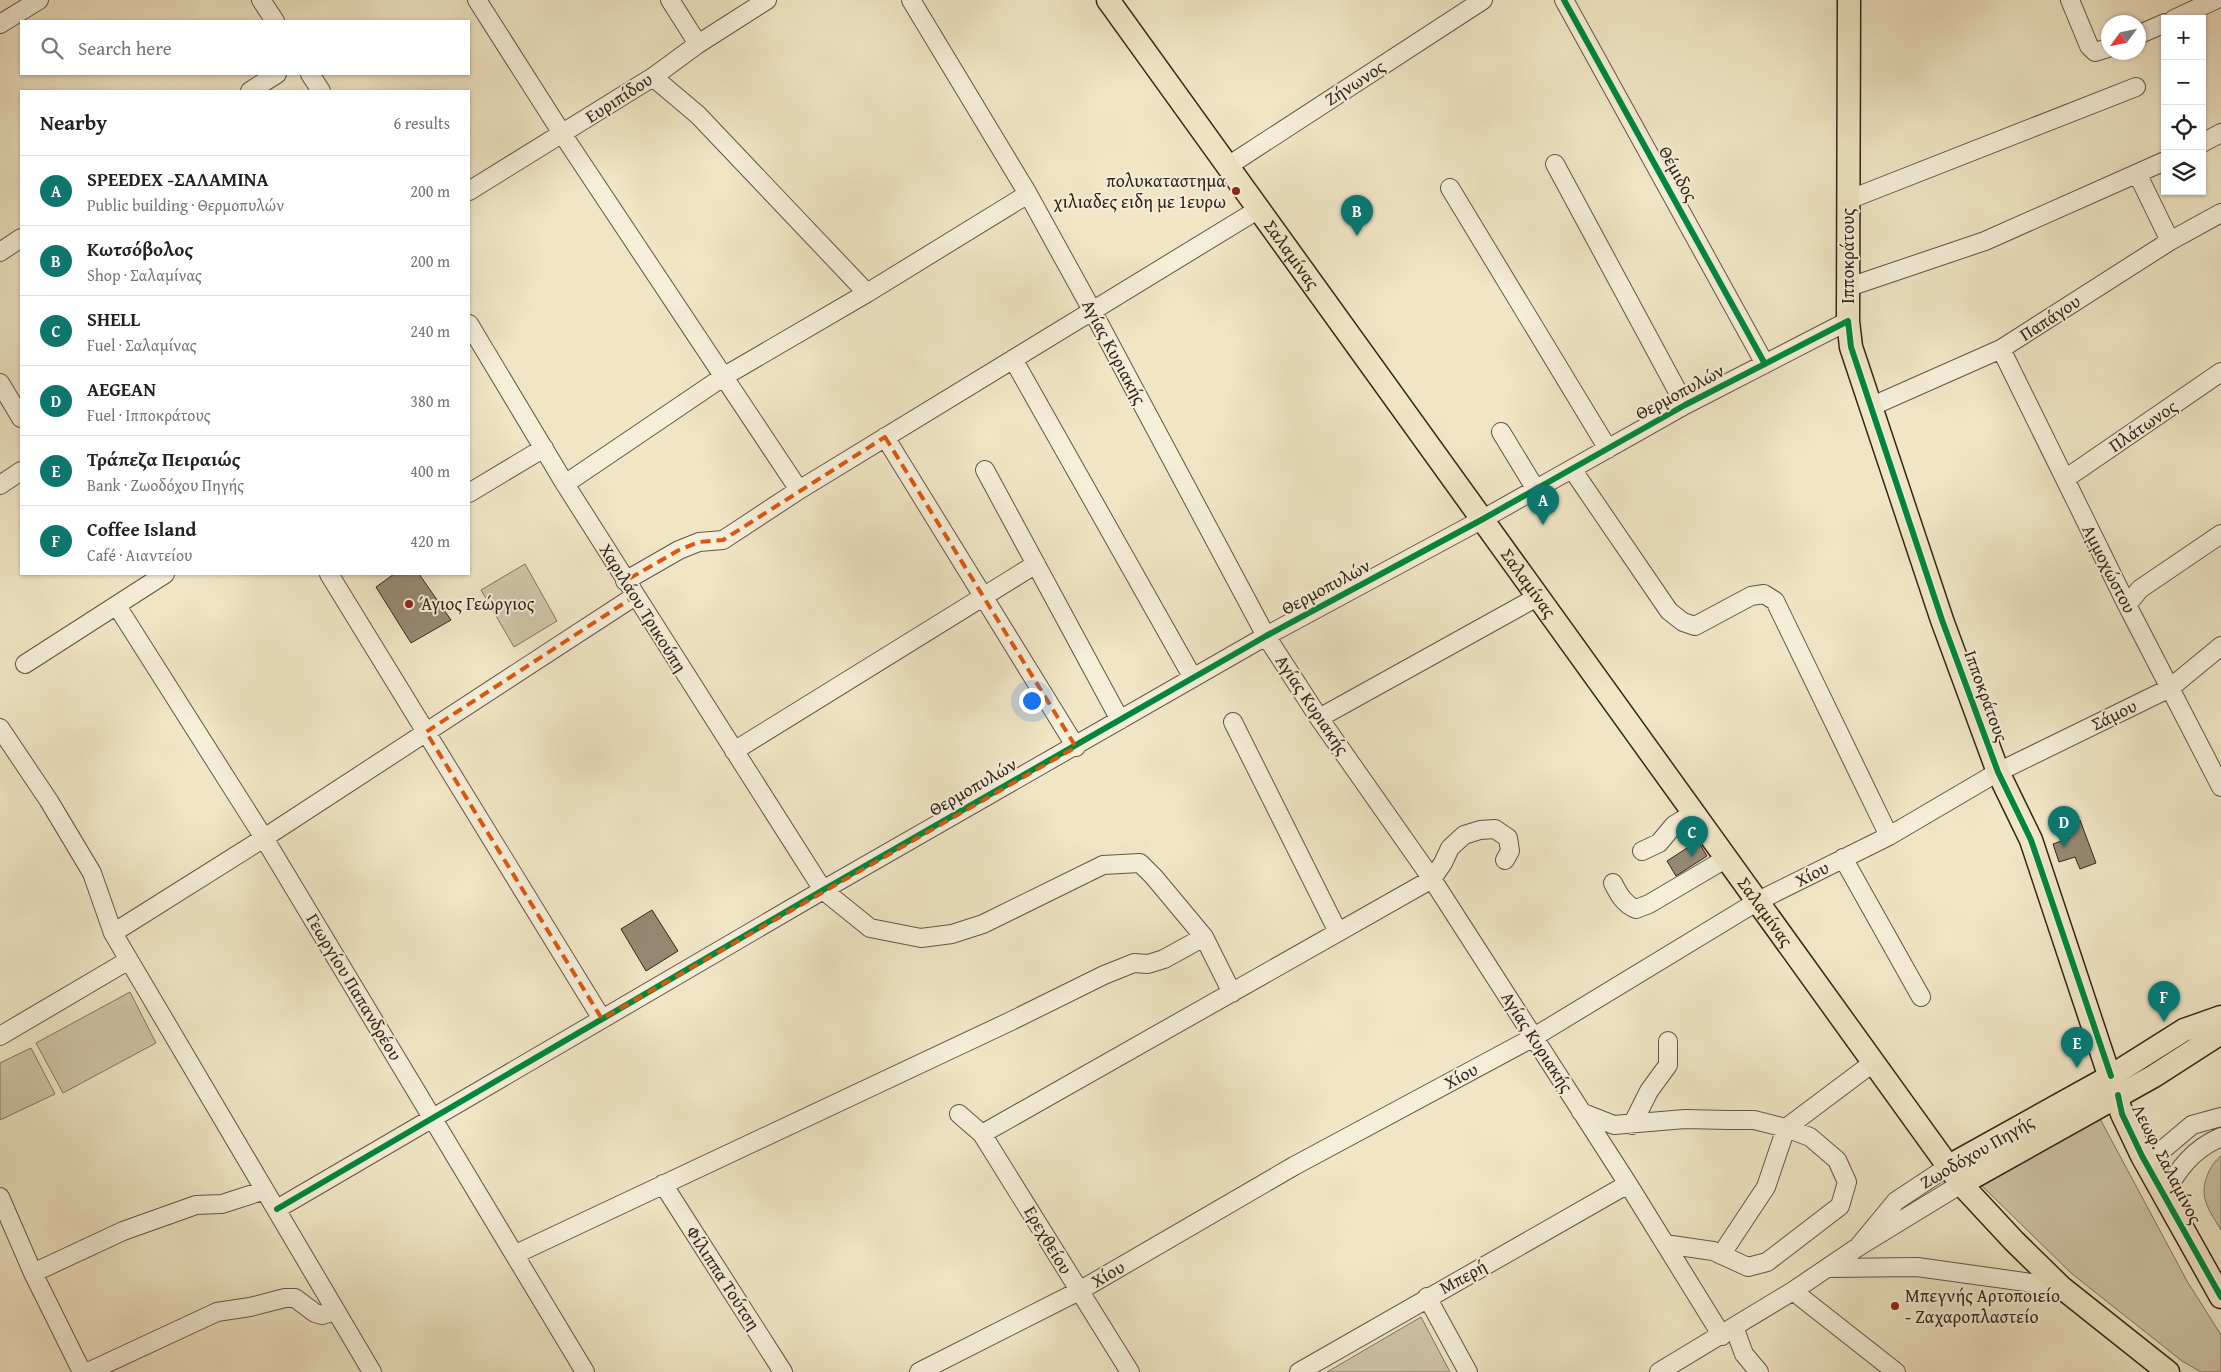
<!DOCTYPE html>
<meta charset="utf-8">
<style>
body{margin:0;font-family:"Gentium Book Plus",serif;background:#f6f6f6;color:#222}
.controls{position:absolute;right:15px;top:15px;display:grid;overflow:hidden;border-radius:0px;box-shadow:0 1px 4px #0004}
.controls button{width:45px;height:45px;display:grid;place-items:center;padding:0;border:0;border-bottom:1px solid #e0e0e0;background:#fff;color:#222;font:25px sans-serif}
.compass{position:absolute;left:2101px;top:15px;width:45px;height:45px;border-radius:50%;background:#fff;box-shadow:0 1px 4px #0004;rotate:237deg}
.you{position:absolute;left:1031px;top:700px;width:18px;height:18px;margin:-12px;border:4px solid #fff;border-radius:50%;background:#1a73e8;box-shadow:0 0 0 8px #1a73e833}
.badge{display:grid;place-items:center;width:32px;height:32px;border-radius:50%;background:#0f766e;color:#fff;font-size:16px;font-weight:700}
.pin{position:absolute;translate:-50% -41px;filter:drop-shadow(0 1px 2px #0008)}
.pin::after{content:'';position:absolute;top:26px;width:18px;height:15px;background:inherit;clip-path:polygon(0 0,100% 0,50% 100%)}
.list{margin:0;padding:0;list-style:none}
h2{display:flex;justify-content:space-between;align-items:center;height:65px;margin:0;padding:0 20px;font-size:21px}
h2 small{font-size:16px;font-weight:400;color:#767676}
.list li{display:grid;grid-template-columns:32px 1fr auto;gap:15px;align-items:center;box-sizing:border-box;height:70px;padding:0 20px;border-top:1px solid #e0e0e0}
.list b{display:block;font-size:19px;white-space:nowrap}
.list p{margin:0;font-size:16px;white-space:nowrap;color:#767676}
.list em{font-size:16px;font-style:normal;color:#767676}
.icon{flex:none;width:28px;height:28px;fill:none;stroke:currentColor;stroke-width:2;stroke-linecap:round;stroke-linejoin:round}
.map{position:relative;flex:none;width:2221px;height:1372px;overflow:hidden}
.search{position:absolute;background:#fff;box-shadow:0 1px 4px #0004;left:20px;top:20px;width:450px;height:55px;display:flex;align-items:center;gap:12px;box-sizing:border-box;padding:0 18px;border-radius:0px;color:#767676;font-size:19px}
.panel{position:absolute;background:#fff;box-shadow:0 1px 4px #0004;left:20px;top:90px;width:450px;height:485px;border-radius:0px}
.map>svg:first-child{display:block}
.green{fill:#d0c4a8;stroke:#827462}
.building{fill:#968973;stroke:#34251b}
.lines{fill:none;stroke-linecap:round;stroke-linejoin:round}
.minor-casing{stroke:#635546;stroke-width:20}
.major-casing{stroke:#34251b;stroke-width:25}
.minor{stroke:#f5eed9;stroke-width:18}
.major{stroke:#f0e5c5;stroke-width:22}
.cycleway-casing{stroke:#f5eed9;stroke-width:9}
.cycleway{stroke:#00873e;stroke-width:6}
.marked{fill:none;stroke:#df560d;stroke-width:4;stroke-dasharray:10 6;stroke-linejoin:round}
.poi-dot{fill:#8f2418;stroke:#f5eed9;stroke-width:2}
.labels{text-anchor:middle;stroke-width:4;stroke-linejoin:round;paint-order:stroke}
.street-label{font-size:18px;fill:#34251b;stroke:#f5eed9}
.poi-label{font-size:18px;fill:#34251b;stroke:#f5eed9;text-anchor:start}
</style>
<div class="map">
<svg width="2221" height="1372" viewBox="0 0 2221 1372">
<rect width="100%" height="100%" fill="#f0e5c5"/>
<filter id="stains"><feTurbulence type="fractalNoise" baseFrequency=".004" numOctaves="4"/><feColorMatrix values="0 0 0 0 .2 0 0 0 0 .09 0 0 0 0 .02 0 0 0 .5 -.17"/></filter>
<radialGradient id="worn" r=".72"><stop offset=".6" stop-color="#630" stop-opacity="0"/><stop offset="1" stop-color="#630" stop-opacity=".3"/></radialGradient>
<path class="green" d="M 525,564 L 557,621 L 514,647 L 481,590 Z
M 130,992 L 156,1043 L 63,1093 L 36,1043 Z
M 31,1048 L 55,1094 L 0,1120 L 0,1063 Z
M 2098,1115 L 2187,1281 L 2221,1335 L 2221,1372 L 2201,1372 L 2182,1361 L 2071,1273 L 1982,1186 L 1981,1179 Z
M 2221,1156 L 2221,1230 C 2216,1221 2209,1212 2206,1202 C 2200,1187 2209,1165 2221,1156 Z
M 1421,1317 L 1450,1372 L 1327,1372 Z"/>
<path class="building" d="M 394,574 L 419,574 L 451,620 L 411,643 L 376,587 Z
M 2080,820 L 2096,863 L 2080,869 L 2075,857 L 2059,862 L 2053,844 L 2070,838 L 2066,825 Z
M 1698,841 L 1707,856 L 1676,876 L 1667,861 Z
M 652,910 L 678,951 L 646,971 L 621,929 Z"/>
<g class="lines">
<defs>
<path id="minor" d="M 261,0 L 275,21
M 477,0 L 563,135 L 799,490
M 670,0 L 698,44
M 911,0 L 1028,194 L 1093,312 L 1266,636 L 1319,718 L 1432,879 L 1628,1184 L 1722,1336
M 1564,0 L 1765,364
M 2070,0 L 2089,46 L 2095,52 L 2108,48
M 2174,19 L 2215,0
M 0,24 L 39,0
M 2138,35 L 2165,23
M 310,74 L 321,91
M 653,77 L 698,115 L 867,293
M 250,91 L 277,74
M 2202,143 L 2221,133
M 1555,164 L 1685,405
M 1228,166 L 1483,0
M 2138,175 L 2170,241
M 1450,188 L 1608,449
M 469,191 L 653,77 L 698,44 L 767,0
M 1848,200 L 2136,87
M 0,252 L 21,238
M 1849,287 L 1985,241 L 2165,161
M 469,324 L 565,484 L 823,890 L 870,928 L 921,938 L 952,934 L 983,924 L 1103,865 L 1140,863 L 1154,877 L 1204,937 L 1232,993
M 2001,349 L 2127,605 L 2221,787
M 1013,359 L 1193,678
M 0,383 L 21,418
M 1870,407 L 2001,349 L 2170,241 L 2221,213
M 1501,432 L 1535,488
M 885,437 L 1076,747
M 1572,469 L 1669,611 L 1683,622 L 1695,626 L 1751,596 L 1764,594 L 1775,601 L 1889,836
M 985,470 L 1120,720
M 2065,479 L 2221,372
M 565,484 L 723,377 L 867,293 L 1028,194
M 0,485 L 21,471
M 469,493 L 544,448
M 329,574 L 602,1019
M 625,581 L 679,550 L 699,542 L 723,540 L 799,490 L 1259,209
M 2127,605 L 2140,589 L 2221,534
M 117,606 L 264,838 L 585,1372
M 25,664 L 165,574
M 1319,718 L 1539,596
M 1233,722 L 1338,932
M 0,728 L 49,801 L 92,873 L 113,933 L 372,1372
M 734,751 L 1036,564
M 1642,851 L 1659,843 L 1674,825 L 1694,813
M 1843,858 L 1921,997
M 1613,883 C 1619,895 1624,904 1636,909 L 1649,904 L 1727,858
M 113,933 L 264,838 L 635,596
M 0,1036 L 129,960
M 1581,1112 L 1614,1125 L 1685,1119 L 1728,1120 L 1754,1120 L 1786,1128 L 1810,1137 L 1837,1160 L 1847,1182 L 1840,1206 L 1767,1262 L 1748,1267 L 1713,1251 L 1665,1244
M 959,1114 L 982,1134 L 1130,1372
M 1632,1125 L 1649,1091 L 1668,1065 L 1668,1041
M 982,1134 L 1432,879 L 1443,863 L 1450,848 L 1464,835 L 1480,830 L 1495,829 L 1508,838 L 1510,851 L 1505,860
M 2142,1156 L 2160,1152 L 2192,1125 L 2221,1117
M 1949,1166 L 1896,1201 L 1858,1247 L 1961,1184
M 663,1184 L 783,1372
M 2164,1195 C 2178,1169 2193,1149 2221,1137
M 0,1197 L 33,1273 L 82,1372
M 277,1209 L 823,890 L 1266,636 L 1483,519 L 1685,405 L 1848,321
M 516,1254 L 1011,1021 L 1104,975 L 1134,963 L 1148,964 L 1164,959 L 1204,937
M 1721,1255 L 1766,1187 L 1786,1128 L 1874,1062
M 1830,1268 L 1917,1267 L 2061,1287
M 33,1273 L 123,1231 L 196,1205 L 222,1204 L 265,1190
M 1793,1291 L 1896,1372
M 1427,1297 L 1468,1372
M 1734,1327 L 1744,1354 L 1759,1372
M 88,1372 L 217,1312 L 250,1307 L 285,1298 L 295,1298 L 315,1313 L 322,1315 L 336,1311
M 919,1372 L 1079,1291 L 1294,1166 L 1534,1037 L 1758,901 L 1889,836 L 1998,772 L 2170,688 L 2221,646
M 1299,1372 L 1628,1184
M 1659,1372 L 1793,1291 L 1858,1247"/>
<g id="major">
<path id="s1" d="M 1108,0 L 1961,1184 L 2014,1241 L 2061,1287 L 2168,1372"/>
<path d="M 1849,0 L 1848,321 L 1851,347 L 1942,620 L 1998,772 L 2031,840 L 2122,1114 L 2142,1156 L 2221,1297"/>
<path d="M 1949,1166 L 2111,1076 L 2184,1030 L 2221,1017"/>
<path d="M 1961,1184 L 2154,1076 L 2221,1033"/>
</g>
</defs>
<use href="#minor" class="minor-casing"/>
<use href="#major" class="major-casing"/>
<use href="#minor" class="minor"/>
<use href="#major" class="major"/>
<defs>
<path id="cycleway" d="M 1564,0 L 1765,364
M 2118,1095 L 2122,1114 L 2142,1156 L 2221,1297
M 277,1209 L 823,890 L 1266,636 L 1483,519 L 1685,405 L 1848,321 L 1851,347 L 1942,620 L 1998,772 L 2031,840 L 2111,1076"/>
</defs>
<use href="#cycleway" class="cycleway-casing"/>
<use href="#cycleway" class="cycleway"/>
</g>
<path class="marked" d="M 885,437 L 1076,747 L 602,1019 L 426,732 L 635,596 L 625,581 L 679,550 L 699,542 L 723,540 Z"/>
<g class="poi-dot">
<circle cx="1236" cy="191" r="5"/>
<circle cx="409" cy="604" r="5"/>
<circle cx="1895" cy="1306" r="5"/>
</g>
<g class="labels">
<g class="street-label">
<text transform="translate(1355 83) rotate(-33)" y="6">Ζήνωνος</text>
<text transform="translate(619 98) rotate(-33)" y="6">Ευριπίδου</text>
<text transform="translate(1678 174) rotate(61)" y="6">Θέμιδος</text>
<text dy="6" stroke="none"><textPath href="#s1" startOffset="314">Σαλαμίνας</textPath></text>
<text transform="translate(1848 256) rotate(-90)" y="6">Ιπποκράτους</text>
<text transform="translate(2050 318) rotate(-33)" y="6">Παπάγου</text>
<text transform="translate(1114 352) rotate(62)" y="6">Αγίας Κυριακής</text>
<text transform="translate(1680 392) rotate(-28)" y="6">Θερμοπυλών</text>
<text transform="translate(2143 426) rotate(-34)" y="6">Πλάτωνος</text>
<text transform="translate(2109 569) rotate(63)" y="6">Αμμοχώστου</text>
<text dy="6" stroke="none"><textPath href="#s1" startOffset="719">Σαλαμίνας</textPath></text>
<text transform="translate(1326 587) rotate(-28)" y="6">Θερμοπυλών</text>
<text transform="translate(643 608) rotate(58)" y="6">Χαριλάου Τρικούπη</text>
<text transform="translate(1986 696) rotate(70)" y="6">Ιπποκράτους</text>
<text transform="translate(1312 705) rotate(56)" y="6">Αγίας Κυριακής</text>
<text transform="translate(2114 715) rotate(-26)" y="6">Σάμου</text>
<text transform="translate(973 787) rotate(-30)" y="6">Θερμοπυλών</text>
<text transform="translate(1812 874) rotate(-27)" y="6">Χίου</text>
<text dy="6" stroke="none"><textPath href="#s1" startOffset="1124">Σαλαμίνας</textPath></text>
<text transform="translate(354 987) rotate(59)" y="6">Γεωργίου Παπανδρέου</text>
<text transform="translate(1537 1042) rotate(57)" y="6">Αγίας Κυριακής</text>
<text transform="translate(1461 1076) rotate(-28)" y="6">Χίου</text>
<text transform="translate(1977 1152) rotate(-30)" y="6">Ζωοδόχου Πηγής</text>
<text transform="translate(2167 1164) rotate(63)" y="6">Λεωφ. Σαλαμίνος</text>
<text transform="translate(1048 1240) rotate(59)" y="6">Ερεχθείου</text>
<text transform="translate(1108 1274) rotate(-30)" y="6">Χίου</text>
<text transform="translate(1463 1277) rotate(-29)" y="6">Μπερή</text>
<text transform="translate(723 1278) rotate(57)" y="6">Φίλιππα Τούτση</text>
</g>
<g class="poi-label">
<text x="1226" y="187" text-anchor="end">πολυκαταστημα<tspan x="1226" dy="21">χιλιαδες ειδη με 1ευρω</tspan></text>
<text x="419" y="610">Άγιος Γεώργιος</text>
<text x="1905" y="1302">Μπεγνής Αρτοποιείο<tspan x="1905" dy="21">- Ζαχαροπλαστείο</tspan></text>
</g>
</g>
<rect width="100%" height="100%" filter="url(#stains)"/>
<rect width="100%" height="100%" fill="url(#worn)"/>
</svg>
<div class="controls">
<button>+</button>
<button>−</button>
<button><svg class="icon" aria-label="locate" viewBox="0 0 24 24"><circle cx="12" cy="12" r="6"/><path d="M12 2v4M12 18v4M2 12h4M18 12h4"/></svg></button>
<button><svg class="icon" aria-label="layers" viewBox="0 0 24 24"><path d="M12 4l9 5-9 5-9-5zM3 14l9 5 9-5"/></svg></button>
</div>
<svg class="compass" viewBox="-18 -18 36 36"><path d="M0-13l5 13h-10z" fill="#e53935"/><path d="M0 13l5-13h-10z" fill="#767676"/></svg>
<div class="you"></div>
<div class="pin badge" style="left:1543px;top:525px">A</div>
<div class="pin badge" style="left:1357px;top:236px">B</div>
<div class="pin badge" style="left:1692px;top:857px">C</div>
<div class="pin badge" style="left:2064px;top:847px">D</div>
<div class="pin badge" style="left:2077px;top:1068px">E</div>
<div class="pin badge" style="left:2164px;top:1022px">F</div>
<div class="search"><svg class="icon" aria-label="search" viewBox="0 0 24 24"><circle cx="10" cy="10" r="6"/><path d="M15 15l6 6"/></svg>Search here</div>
<section class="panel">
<h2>Nearby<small>6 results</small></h2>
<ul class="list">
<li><span class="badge">A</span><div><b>SPEEDEX -ΣΑΛΑΜΙΝΑ</b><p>Public building · Θερμοπυλών</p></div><em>200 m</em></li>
<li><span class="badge">B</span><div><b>Κωτσόβολος</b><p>Shop · Σαλαμίνας</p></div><em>200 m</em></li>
<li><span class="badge">C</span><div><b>SHELL</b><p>Fuel · Σαλαμίνας</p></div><em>240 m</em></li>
<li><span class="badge">D</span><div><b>AEGEAN</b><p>Fuel · Ιπποκράτους</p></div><em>380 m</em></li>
<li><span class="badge">E</span><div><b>Τράπεζα Πειραιώς</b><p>Bank · Ζωοδόχου Πηγής</p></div><em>400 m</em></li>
<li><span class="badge">F</span><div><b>Coffee Island</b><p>Café · Αιαντείου</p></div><em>420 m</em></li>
</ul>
</section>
</div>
